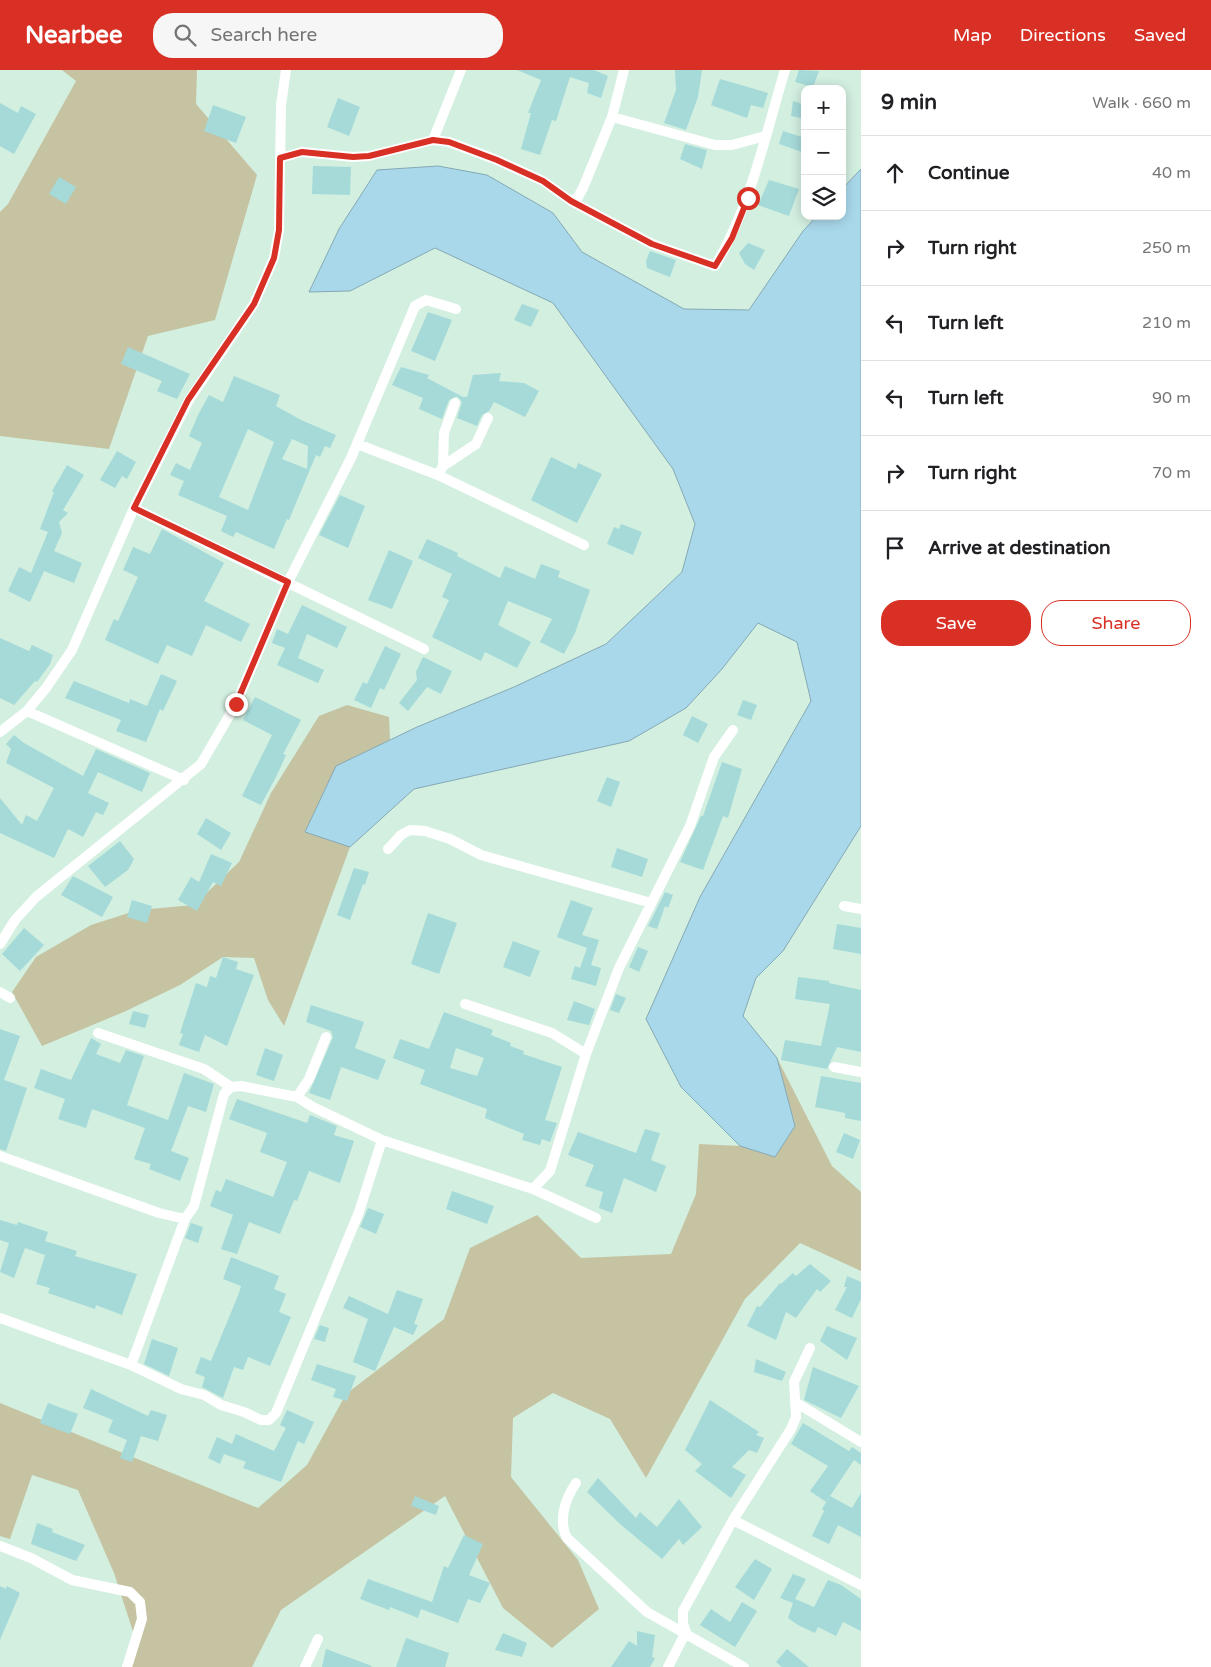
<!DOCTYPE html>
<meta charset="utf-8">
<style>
body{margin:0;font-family:"Varela Round",sans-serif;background:#f6f6f6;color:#202124}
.controls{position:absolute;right:15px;top:15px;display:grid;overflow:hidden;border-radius:10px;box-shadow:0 2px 12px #0003}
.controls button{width:45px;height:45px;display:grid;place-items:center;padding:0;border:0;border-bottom:1px solid #e0e0e0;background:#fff;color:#202124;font:25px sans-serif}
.stop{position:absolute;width:15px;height:15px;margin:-11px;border:4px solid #d93025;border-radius:50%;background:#fff}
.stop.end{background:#d93025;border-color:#fff;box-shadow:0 1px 5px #0008}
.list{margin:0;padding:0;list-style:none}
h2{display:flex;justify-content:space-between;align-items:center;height:65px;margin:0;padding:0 20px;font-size:21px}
h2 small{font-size:16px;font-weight:400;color:#757577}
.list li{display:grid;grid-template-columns:32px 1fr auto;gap:15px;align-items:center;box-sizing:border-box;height:75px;padding:0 20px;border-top:1px solid #e0e0e0}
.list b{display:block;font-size:19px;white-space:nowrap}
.list em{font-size:16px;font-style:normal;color:#757577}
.actions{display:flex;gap:10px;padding:15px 20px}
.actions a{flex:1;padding:11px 0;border:1px solid #d93025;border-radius:20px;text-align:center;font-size:18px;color:#d93025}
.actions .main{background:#d93025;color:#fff}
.icon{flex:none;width:28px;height:28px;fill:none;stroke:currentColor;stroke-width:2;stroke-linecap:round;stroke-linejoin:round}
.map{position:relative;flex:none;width:861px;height:1597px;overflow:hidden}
header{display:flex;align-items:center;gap:30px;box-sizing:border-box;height:70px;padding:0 25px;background:#d93025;color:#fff}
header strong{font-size:24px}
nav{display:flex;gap:28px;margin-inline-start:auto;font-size:18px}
.search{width:350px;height:45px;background:#f6f6f6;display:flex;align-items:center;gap:12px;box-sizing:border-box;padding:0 18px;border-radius:20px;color:#757577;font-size:19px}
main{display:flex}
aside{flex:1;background:#fff}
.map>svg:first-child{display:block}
.green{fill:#c6c3a2}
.water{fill:#a9d8eb;stroke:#85a9b4}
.building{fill:#a5dad9;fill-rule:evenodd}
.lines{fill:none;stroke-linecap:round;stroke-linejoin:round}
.minor{stroke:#fff;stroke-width:10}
.route{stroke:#d93025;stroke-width:6}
</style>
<header>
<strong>Nearbee</strong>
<div class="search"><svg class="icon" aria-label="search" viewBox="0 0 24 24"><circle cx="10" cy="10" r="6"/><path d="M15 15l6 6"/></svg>Search here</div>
<nav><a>Map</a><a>Directions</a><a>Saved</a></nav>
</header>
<main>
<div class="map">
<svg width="861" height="1597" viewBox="0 0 861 1597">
<rect width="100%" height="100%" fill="#d2efe0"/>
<path class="green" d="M 62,0 L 197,0 L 196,34 L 257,105 L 215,250 L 148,266 L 109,379 L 0,366 L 0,142 L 8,134 L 76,11 Z
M 347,635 L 389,647 L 390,670 L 336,697 L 305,762 L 350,777 L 284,956 L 268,930 L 254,888 L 223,887 L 180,915 L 126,941 L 42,976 L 12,922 L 36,887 L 91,855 L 138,840 L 194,835 L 239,792 L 271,723 L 319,646 Z
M 777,988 L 832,1096 L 861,1122 L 861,1201 L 800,1173 L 745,1229 L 646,1408 L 610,1349 L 553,1323 L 513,1348 L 511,1407 L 578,1490 L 599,1539 L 552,1578 L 503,1538 L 445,1426 L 281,1540 L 252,1597 L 125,1597 L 138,1577 L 114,1503 L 78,1420 L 32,1405 L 10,1469 L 0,1466 L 0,1333 L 258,1438 L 307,1395 L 346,1324 L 444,1249 L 470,1178 L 537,1145 L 581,1188 L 671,1184 L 696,1124 L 699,1074 L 740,1076 L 775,1087 L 795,1056 Z"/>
<path class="water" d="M 438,96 L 487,105 L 553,143 L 582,182 L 684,239 L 749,240 L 803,161 L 817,146 L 842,146 L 842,119 L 861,99 L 861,756 L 783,881 L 756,908 L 743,946 L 777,988 L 795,1056 L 775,1087 L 740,1076 L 681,1017 L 646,949 L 700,827 L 811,631 L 797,572 L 758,553 L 722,599 L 686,638 L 629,671 L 414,719 L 350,777 L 305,762 L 336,696 L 417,657 L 514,617 L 606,574 L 682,502 L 695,454 L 673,399 L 553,233 L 435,178 L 350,221 L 309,222 L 339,159 L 377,100 Z"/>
<path class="building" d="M 517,0 L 594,0 L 608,6 L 601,28 L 587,23 L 589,13 L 570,7 L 556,51 L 552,50 L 540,85 L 521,79 L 531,43 L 528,43 L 541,10 Z
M 675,0 L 702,0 L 698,27 L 686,60 L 664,53 L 676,20 Z
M 799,0 L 819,1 L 813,17 L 795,12 Z
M 720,9 L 768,23 L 763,38 L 751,35 L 747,48 L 711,35 Z
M 338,28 L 360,37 L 349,66 L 327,57 Z
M 793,31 L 805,35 L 805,49 L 791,46 Z
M 0,33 L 18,43 L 21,36 L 36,44 L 14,84 L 0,76 Z
M 213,35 L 246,47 L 236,73 L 204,61 Z
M 783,61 L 805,68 L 805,83 L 779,74 Z
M 685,74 L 707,80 L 702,99 L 680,89 Z
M 313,96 L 351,97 L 350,125 L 312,124 Z
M 59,107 L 76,117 L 66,134 L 49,124 Z
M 769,110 L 799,119 L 789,146 L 758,135 Z
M 748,173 L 765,180 L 754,200 L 745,194 L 739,183 Z
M 650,181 L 676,190 L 670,207 L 647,198 L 646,191 Z
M 522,234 L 539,240 L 531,257 L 514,250 Z
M 428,242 L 452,250 L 435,291 L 411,281 Z
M 128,277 L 190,304 L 177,329 L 157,321 L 162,311 L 121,294 Z
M 401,297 L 429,305 L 427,308 L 463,327 L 467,327 L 473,305 L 501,303 L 499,311 L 524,313 L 539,321 L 525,347 L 494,332 L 489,341 L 482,345 L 477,356 L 457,348 L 462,332 L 457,326 L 449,330 L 442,349 L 419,339 L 423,328 L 392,315 Z
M 234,306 L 280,325 L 276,336 L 301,350 L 336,365 L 330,378 L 325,376 L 320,387 L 316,385 L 289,450 L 287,449 L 274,479 L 236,462 L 233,467 L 221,461 L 227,446 L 178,425 L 184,411 L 170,405 L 176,393 L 190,400 L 202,373 L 189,366 L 198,345 L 209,325 L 223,332 ZM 248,359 L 274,372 L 248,440 L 219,427 ZM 292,369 L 308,376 L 307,399 L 282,389 Z
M 117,381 L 136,392 L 127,409 L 122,406 L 115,418 L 100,410 Z
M 551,387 L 576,399 L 578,393 L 602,404 L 577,453 L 531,430 Z
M 67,395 L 84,405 L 63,440 L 68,443 L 59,452 L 62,463 L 54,481 L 82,493 L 74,513 L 44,501 L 30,532 L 8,521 L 19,497 L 31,503 L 48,462 L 40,459 L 54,422 L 52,421 Z
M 340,425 L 365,436 L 348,478 L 319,465 Z
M 621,454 L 642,462 L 633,485 L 607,474 L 614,457 L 619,459 Z
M 162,459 L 224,493 L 204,531 L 250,554 L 241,572 L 206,555 L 192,586 L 167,575 L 158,594 L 105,570 L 114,549 L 118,551 L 138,507 L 123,500 L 133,477 L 150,484 Z
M 427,469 L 458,483 L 457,486 L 500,508 L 505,496 L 535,509 L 541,494 L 560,501 L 558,507 L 590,520 L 575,563 L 564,584 L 540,572 L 552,549 L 508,531 L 498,555 L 531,572 L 517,598 L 485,582 L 481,591 L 432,567 L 449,530 L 442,527 L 452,504 L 418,488 Z
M 389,480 L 413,491 L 392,539 L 368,530 Z
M 302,535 L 347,557 L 337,578 L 307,564 L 298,588 L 324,600 L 318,613 L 277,595 L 285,578 L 272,573 L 277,559 L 288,564 Z
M 0,568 L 29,581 L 32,575 L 53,585 L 50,594 L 37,612 L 35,611 L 14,635 L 0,628 Z
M 385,576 L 401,584 L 384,620 L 380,618 L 371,638 L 354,630 L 363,612 L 367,614 Z
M 423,587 L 452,601 L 441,624 L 427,617 L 408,641 L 399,633 L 417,610 L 416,602 Z
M 161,604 L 177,611 L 163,641 L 160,639 L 146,672 L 116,661 L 121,650 L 65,628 L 74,611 L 129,633 L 130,629 L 147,636 Z
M 255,627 L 301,650 L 283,684 L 286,685 L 277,705 L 261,735 L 242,726 L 272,665 L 243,650 Z
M 743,630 L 757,635 L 751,650 L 737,645 Z
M 692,646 L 708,654 L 698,673 L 683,665 Z
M 14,665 L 24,673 L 83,706 L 96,679 L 150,703 L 142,722 L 98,702 L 88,723 L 109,733 L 103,745 L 96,742 L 83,767 L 68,759 L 54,788 L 0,763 L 0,728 L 22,755 L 26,745 L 37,751 L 54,718 L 6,693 L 11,679 L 6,674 Z
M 722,692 L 742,699 L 728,748 L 723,746 L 703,800 L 680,792 L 701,746 L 703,746 Z
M 607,707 L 620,712 L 611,737 L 597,731 Z
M 206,748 L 231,763 L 221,780 L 197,764 Z
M 120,771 L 134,789 L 128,800 L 105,817 L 88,796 Z
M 617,778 L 648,789 L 642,807 L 611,797 Z
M 211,784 L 232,793 L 221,816 L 213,812 L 197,841 L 178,830 L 191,807 L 199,812 Z
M 354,798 L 369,802 L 365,815 L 363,814 L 350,850 L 337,845 Z
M 73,806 L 113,827 L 102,847 L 61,825 Z
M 665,822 L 673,825 L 668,838 L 665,836 L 657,859 L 648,856 Z
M 132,830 L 152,836 L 147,853 L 127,847 Z
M 571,830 L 593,838 L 582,865 L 599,870 L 591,895 L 601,898 L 596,916 L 571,909 L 575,896 L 580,898 L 587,878 L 557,867 Z
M 428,843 L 457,853 L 439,904 L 411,894 Z
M 837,854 L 861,858 L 861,884 L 833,879 Z
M 24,858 L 44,875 L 20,901 L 2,884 Z
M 513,871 L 540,881 L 530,907 L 503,897 Z
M 638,877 L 648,881 L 639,902 L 629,897 Z
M 223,887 L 238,892 L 236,899 L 254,905 L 227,976 L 205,965 L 199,982 L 179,975 L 183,964 L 180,963 L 196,913 L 207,917 L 210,906 L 216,908 Z
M 798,907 L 829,911 L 829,913 L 861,920 L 861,982 L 837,977 L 827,999 L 781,990 L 785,970 L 821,976 L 830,934 L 795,929 Z
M 616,924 L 626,928 L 619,943 L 610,940 Z
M 574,931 L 595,939 L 589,955 L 567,950 Z
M 311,935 L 364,952 L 355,978 L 386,990 L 378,1010 L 341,997 L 330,1030 L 309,1023 L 333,967 L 331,961 L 306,952 Z
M 133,941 L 149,945 L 145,958 L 129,954 Z
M 444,942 L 493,960 L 491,965 L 511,973 L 510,976 L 524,981 L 523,984 L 562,997 L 545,1050 L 557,1053 L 550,1072 L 542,1069 L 540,1075 L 522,1070 L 524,1064 L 485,1048 L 487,1039 L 420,1014 L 425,1000 L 393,988 L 400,969 L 429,979 ZM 456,978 L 484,988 L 477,1006 L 450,998 Z
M 0,959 L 20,966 L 4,1010 L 27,1018 L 6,1081 L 0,1079 Z
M 91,968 L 101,974 L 96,984 L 120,993 L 126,980 L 144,986 L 127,1035 L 168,1050 L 184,1003 L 214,1014 L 206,1042 L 188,1036 L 171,1081 L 189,1088 L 180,1111 L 149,1099 L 151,1094 L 134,1089 L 145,1058 L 92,1039 L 86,1058 L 58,1049 L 65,1029 L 34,1018 L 41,999 L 71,1010 Z
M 265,978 L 283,985 L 274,1011 L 256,1005 Z
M 821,1006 L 861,1013 L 861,1051 L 845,1048 L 845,1043 L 815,1037 Z
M 237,1029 L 307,1053 L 310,1045 L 337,1056 L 334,1065 L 354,1071 L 340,1113 L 309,1101 L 297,1131 L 294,1130 L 280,1164 L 249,1152 L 237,1184 L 221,1179 L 233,1145 L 210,1136 L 216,1120 L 221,1122 L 226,1109 L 273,1127 L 287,1092 L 260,1082 L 267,1063 L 229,1049 Z
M 645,1059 L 660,1063 L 651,1090 L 666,1096 L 656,1122 L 624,1108 L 612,1143 L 599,1138 L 603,1122 L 585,1116 L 594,1095 L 568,1085 L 578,1062 L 636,1083 Z
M 844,1063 L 860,1070 L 853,1089 L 836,1082 Z
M 452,1121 L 494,1136 L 487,1154 L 446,1139 Z
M 368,1138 L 384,1144 L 376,1164 L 360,1157 Z
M 0,1150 L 17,1155 L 18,1152 L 48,1162 L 45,1171 L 77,1181 L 75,1186 L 137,1204 L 122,1245 L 96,1235 L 95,1239 L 48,1223 L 50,1218 L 36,1214 L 45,1185 L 25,1178 L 14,1208 L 0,1202 L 9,1173 L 0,1170 Z
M 191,1153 L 203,1157 L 198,1173 L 185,1168 Z
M 231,1187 L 279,1206 L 274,1219 L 286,1224 L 279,1242 L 291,1247 L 270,1296 L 248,1287 L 243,1300 L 234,1297 L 223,1328 L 202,1317 L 205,1307 L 195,1303 L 201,1287 L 211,1291 L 239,1223 L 241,1216 L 223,1209 Z
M 810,1194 L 831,1211 L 820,1222 L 817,1219 L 796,1248 L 786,1242 L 776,1270 L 747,1256 L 757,1236 L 760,1237 L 780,1213 L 781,1214 L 793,1203 L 796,1206 Z
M 847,1206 L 861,1212 L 861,1229 L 852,1248 L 835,1240 L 847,1217 L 844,1217 Z
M 397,1220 L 423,1229 L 414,1254 L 418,1255 L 413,1265 L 394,1257 L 375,1301 L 353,1292 L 368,1249 L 343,1238 L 349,1226 L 388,1244 Z
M 320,1255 L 329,1258 L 325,1272 L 314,1269 Z
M 827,1256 L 857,1268 L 847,1290 L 820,1271 Z
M 152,1269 L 178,1278 L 169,1306 L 144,1294 Z
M 756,1289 L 786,1302 L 782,1311 L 754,1302 Z
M 317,1294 L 356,1306 L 347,1331 L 333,1327 L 336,1319 L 311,1310 Z
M 813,1297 L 859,1316 L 841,1348 L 804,1330 Z
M 91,1319 L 148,1346 L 151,1340 L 167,1345 L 158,1371 L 141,1366 L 132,1392 L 120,1388 L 127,1370 L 108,1362 L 113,1350 L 83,1338 Z
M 710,1330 L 759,1362 L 756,1365 L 764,1368 L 757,1383 L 749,1380 L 732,1397 L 746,1405 L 731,1428 L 695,1401 L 702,1394 L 685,1380 Z
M 48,1333 L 78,1344 L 70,1364 L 40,1353 Z
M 287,1340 L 314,1352 L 304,1374 L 298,1371 L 281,1412 L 243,1398 L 246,1392 L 224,1384 L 220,1394 L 208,1388 L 217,1367 L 232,1374 L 236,1364 L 274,1381 L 286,1358 L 280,1355 Z
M 803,1353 L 849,1381 L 852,1377 L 861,1383 L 861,1395 L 854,1390 L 826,1432 L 810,1421 L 828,1396 L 791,1374 Z
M 598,1408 L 636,1448 L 640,1442 L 657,1457 L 679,1429 L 702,1457 L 683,1475 L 679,1469 L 662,1489 L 620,1454 L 587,1422 Z
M 861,1423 L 861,1467 L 838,1455 L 829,1474 L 812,1466 L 824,1441 L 822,1439 L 830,1426 L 852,1438 Z
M 415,1426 L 439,1436 L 436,1445 L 411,1436 Z
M 37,1453 L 53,1459 L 52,1462 L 85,1475 L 76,1491 L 31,1474 Z
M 464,1465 L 483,1474 L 469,1505 L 490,1513 L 480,1533 L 468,1529 L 458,1553 L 421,1539 L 418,1548 L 390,1537 L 389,1540 L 360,1529 L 368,1509 L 432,1532 L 444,1496 L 448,1498 Z
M 755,1489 L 772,1499 L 754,1530 L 735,1517 Z
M 793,1504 L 806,1509 L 795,1529 L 814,1537 L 828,1510 L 841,1515 L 861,1529 L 861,1561 L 843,1552 L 836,1566 L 818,1557 L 815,1563 L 798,1555 L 788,1548 L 793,1533 L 780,1528 Z
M 0,1516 L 6,1519 L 7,1516 L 20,1523 L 0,1570 Z
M 742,1532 L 757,1541 L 735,1577 L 700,1555 L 711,1539 L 730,1552 Z
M 637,1561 L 655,1565 L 652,1587 L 655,1588 L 650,1597 L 611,1597 L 629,1571 L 637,1576 Z
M 503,1563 L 527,1573 L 522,1587 L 495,1580 Z
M 406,1568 L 449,1583 L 445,1597 L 396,1597 Z
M 326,1579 L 372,1596 L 371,1597 L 322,1597 Z
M 787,1579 L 809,1597 L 782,1597 L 776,1592 Z"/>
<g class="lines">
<path class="minor" d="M 612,47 L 715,75 L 732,75 L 765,66
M 433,70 L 461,0
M 280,88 L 302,82 L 353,87 L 369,86 L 433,70 L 449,72 L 497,90 L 543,111 L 571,131 L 652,174 L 715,196 C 751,136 765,66 785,0
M 571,131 L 578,127 L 583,118 L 612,47 L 624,0
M 357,374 L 438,405 L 584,475
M 443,396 L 476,374 L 488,348
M 438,405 L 443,396 L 444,363 L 455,333
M 134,438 L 424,579
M 27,641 L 184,710
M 0,662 L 27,641 L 46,618 L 72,580 L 134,438 L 189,330 L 254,234 L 274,188 L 279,160 L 281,35 L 286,0
M 388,779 L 401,765 L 410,760 L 425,761 L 450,769 L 481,785 L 651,833
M 844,836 L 861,839
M 0,874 L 15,850 L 36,827 L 201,694 L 236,634 L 288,512 L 351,388 L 415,236 L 426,230 L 456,239
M 0,922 L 10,928
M 465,934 L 552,963 L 586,984
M 98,963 L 204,999 L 231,1017 L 241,1016 L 297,1027 L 313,1037 L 382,1070 L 533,1119 L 596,1148
M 834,997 L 861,1002
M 297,1027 L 309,1009 L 326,967
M 0,1086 L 159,1143 L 185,1149
M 533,1119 L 550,1101 L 586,984 L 619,898 L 690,756 L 714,687 L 733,660
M 0,1248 L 131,1295 L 181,1319 L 204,1325 L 221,1335 L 244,1342 L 261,1350 L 269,1350 L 276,1343 L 359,1142 L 382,1070
M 131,1295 L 185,1149 L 194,1136 L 224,1024 L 231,1017
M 795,1332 L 861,1372
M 576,1413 C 565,1429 558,1451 567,1468 L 647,1542 L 744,1597
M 733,1450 L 861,1515
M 0,1476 L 31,1488 L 72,1510 L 130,1522 L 140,1532 L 142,1549 L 127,1597
M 305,1597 L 318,1569
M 668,1597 L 686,1562 L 683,1553 L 683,1541 L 733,1450 L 791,1359 L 796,1347 L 794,1312 L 810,1278"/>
</g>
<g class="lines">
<path class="route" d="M 236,634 L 288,512 L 134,438 L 188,330 L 254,234 L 274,188 L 279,160 L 280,88 L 302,82 L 353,87 L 369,86 L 433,70 L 449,72 L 497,90 L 543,111 L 571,131 L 652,174 L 715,196 L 732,168 L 748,128"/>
</g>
</svg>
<div class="controls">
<button>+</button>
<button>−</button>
<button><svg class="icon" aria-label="layers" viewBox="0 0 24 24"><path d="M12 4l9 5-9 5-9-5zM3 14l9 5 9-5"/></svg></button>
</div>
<div class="stop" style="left:748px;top:128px"></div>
<div class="stop end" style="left:236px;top:634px"></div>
</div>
<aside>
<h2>9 min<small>Walk · 660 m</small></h2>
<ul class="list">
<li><svg class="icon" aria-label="ahead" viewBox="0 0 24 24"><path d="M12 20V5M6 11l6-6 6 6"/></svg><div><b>Continue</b></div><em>40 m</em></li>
<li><svg class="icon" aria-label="right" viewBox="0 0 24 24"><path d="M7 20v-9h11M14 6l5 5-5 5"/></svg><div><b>Turn right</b></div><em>250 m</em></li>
<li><svg class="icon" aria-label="left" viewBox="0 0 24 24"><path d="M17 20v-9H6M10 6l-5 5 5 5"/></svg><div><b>Turn left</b></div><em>210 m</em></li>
<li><svg class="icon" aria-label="left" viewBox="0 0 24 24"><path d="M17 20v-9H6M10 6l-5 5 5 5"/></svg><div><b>Turn left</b></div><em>90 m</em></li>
<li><svg class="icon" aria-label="right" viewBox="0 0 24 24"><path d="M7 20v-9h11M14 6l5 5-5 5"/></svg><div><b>Turn right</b></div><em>70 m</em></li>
<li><svg class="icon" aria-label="arrive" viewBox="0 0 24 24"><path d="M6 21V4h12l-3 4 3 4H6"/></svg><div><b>Arrive at destination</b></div></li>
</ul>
<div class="actions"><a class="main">Save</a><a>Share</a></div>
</aside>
</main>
